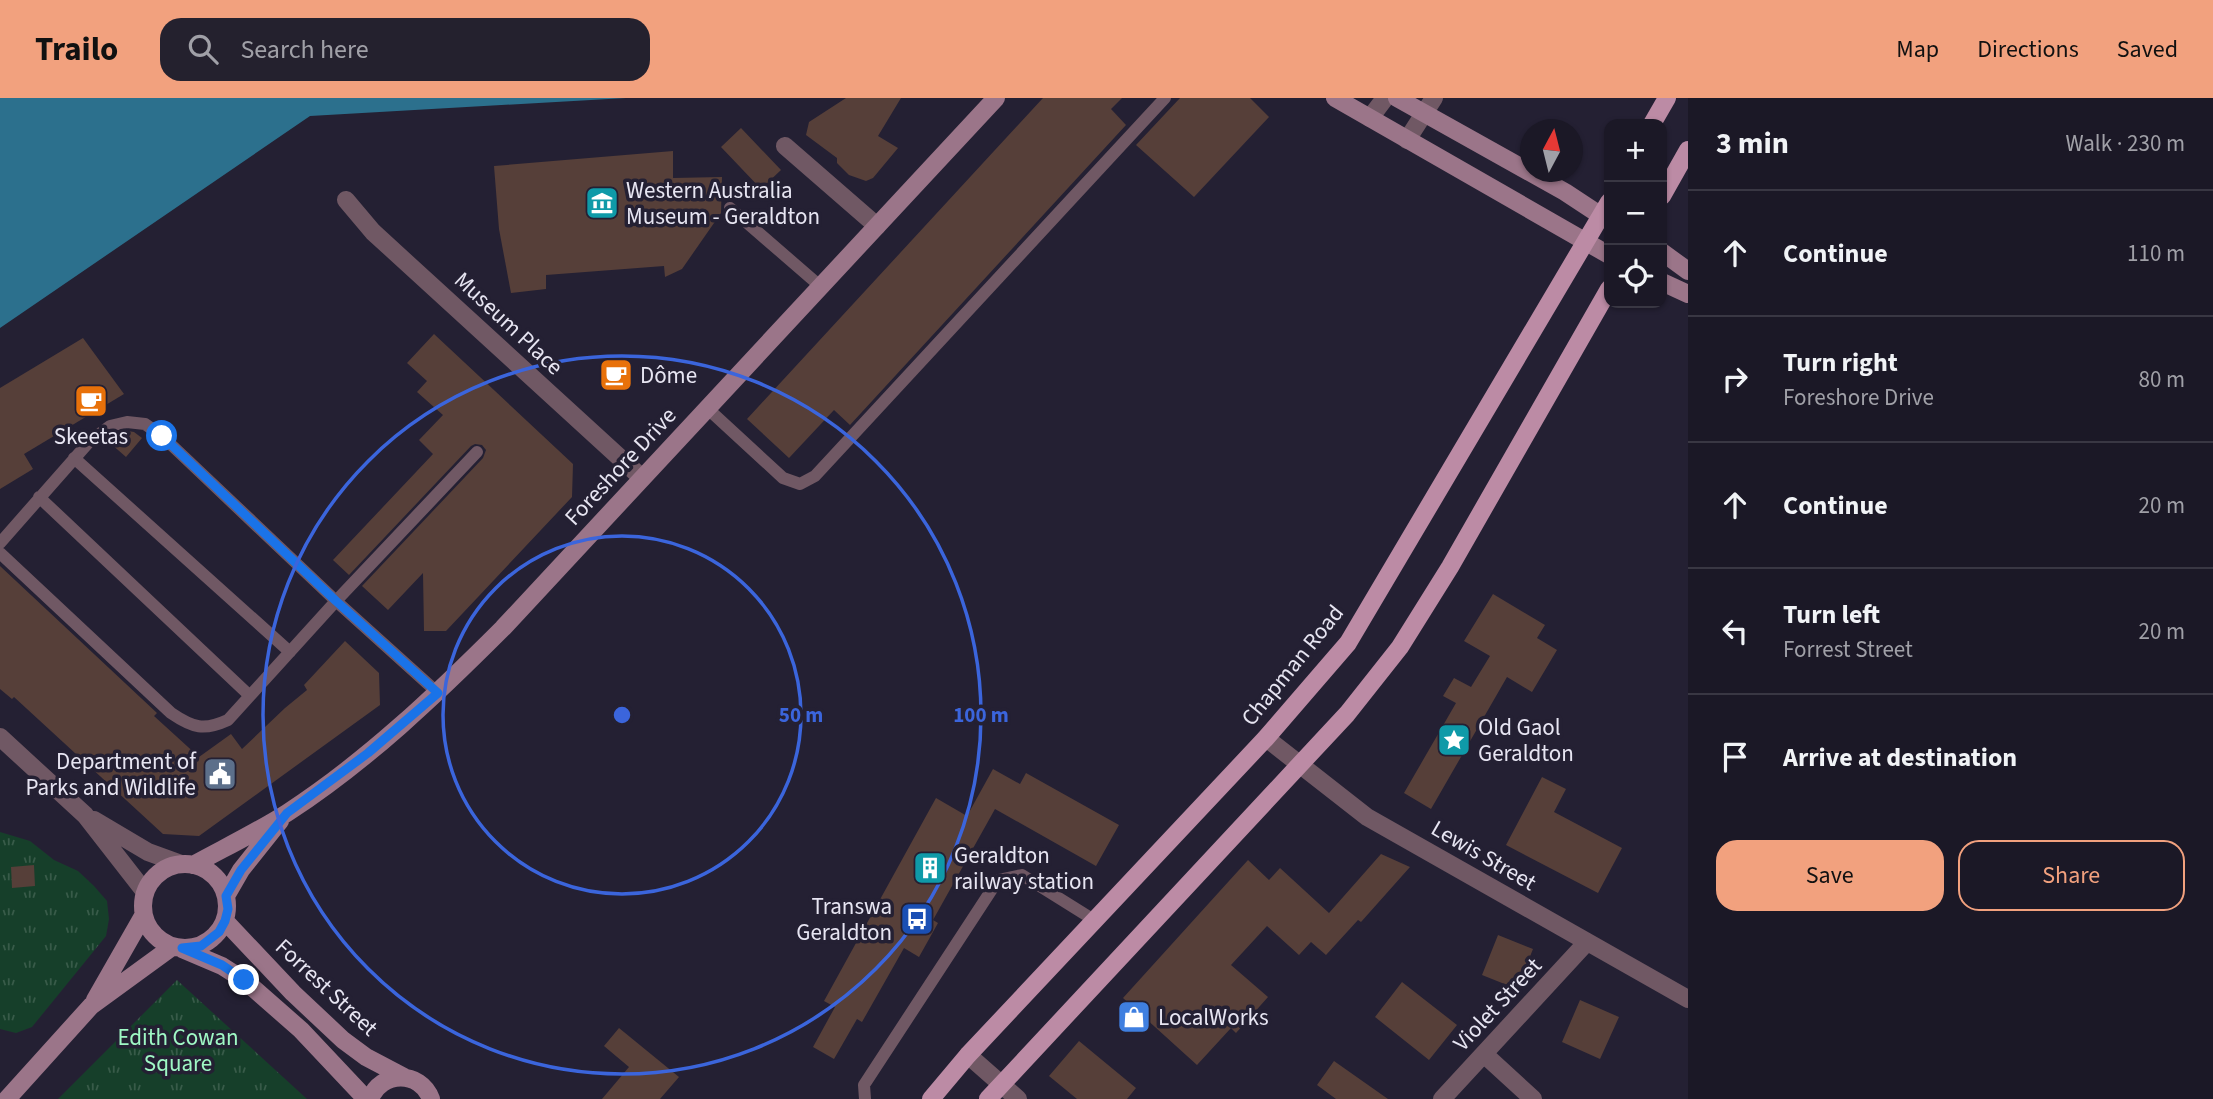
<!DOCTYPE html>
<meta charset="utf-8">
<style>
body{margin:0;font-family:"Source Sans 3",sans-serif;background:#24212e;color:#f1f3f6}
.controls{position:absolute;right:21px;top:21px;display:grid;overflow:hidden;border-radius:14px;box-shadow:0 2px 5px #0004}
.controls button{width:63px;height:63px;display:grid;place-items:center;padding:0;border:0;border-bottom:2px solid #393743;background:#1b1826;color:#f1f3f6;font:35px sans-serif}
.compass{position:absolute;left:1520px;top:21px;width:63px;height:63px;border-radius:50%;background:#1b1826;box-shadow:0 2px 5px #0004;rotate:7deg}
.stop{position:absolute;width:21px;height:21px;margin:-16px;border:5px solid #1a73e8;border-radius:50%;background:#fff}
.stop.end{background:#1a73e8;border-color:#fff;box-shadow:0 2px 7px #0008}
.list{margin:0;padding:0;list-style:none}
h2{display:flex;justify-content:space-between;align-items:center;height:91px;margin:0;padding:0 28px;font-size:30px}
h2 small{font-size:23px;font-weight:400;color:#a0a0a7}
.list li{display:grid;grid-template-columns:46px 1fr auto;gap:21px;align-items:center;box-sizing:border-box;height:126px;padding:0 28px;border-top:2px solid #393743}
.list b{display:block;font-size:26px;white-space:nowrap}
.list p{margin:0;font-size:23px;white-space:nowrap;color:#a0a0a7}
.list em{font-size:23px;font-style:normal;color:#a0a0a7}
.actions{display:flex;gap:14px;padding:21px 28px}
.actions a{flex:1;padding:16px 0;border:2px solid #f2a17e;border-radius:21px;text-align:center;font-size:24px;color:#f2a17e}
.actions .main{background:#f2a17e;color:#111}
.icon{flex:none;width:38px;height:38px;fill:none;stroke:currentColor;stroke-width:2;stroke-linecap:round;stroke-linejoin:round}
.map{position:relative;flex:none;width:1688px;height:1001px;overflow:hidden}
header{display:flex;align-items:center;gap:42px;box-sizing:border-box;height:98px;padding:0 35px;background:#f2a17e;color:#111}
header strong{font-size:33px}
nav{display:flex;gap:38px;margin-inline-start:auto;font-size:24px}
.search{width:490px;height:63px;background:#24212e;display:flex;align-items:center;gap:18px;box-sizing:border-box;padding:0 24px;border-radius:21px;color:#a0a0a7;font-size:26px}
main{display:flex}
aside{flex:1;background:#1b1826}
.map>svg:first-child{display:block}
.grass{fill:url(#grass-tufts)}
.water{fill:#2c708d}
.building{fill:#563f39}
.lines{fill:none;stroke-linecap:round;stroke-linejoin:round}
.lane{stroke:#705864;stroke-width:12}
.street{stroke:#705864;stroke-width:18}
.secondary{stroke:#9b7589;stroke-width:18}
.primary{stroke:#bc8ba5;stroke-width:18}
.route{stroke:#1a73e8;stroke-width:9}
.ring{fill:none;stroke:#3b65dc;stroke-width:3.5}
.labels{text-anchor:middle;stroke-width:7;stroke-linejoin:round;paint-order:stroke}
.poi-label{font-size:23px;fill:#e7e5f2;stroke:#242033;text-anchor:start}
.street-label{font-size:23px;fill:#e7e5f2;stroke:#242033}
.park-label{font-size:23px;fill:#9ff8c5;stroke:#242033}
.centre{fill:#3b65dc;stroke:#242033;stroke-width:3.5}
.ring-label{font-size:21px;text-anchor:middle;font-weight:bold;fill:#3b65dc;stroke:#242033;stroke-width:7;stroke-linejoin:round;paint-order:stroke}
</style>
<header>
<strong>Trailo</strong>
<div class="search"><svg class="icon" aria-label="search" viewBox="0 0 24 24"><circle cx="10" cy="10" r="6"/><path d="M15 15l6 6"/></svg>Search here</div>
<nav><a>Map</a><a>Directions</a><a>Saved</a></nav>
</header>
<main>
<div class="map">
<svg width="1688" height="1001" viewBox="0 0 1688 1001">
<defs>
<pattern id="grass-tufts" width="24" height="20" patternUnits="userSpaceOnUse" patternTransform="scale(1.75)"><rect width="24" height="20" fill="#163f2a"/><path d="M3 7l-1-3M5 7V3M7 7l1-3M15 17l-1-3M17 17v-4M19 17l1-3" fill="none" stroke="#385b49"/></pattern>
</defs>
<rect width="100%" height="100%" fill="#242033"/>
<path class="grass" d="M 0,734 L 30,743 L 54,762 L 78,773 L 94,788 L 107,803 L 109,821 L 106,838 L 32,929 L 16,935 L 0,931 Z
M 177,882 L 307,1001 L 58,1001 Z"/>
<path class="water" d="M 0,0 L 626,0 L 310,18 L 0,230 Z"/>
<path class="building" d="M 846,0 L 901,0 L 878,38 L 898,50 L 873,80 L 866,83 L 849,77 L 837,65 L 837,60 L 806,37 L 809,24 Z
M 1043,0 L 1122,0 L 1111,11 L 1126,27 L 850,327 L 834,312 L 789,360 L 747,321 Z
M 1180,0 L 1250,0 L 1269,19 L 1194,99 L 1136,47 Z
M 741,30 L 781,72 L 761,91 L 721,49 Z
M 673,53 L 673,80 L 722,79 L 721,115 L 682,171 L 665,179 L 664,168 L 546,177 L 546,191 L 511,195 L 499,131 L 494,68 Z
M 434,236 L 573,366 L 572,399 L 446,533 L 424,533 L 423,475 L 388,512 L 362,488 L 483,360 L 486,352 L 482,347 L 475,346 L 471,348 L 349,477 L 333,462 L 433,356 L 419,342 L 443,317 L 417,294 L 427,283 L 407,265 Z
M 83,240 L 124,296 L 24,356 L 33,371 L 0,391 L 0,290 Z
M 128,333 L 134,334 L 142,340 L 126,359 L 110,345 L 118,335 Z
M 0,468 L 157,615 L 154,618 L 199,659 L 231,636 L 242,651 L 285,610 L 307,592 L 304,587 L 345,543 L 379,575 L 380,607 L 199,738 L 163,736 L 14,599 L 12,601 L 0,591 Z
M 1493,496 L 1545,527 L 1537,540 L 1557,552 L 1532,594 L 1507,579 L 1431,711 L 1404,695 L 1456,605 L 1443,598 L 1454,580 L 1471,589 L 1490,558 L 1464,543 Z
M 993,671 L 1020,686 L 1026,675 L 1119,727 L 1096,768 L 995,711 L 933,822 L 938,825 L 919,859 L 904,850 L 862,924 L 857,921 L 834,961 L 813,949 L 835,909 L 824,903 L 936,700 L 967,718 Z
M 1542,679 L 1566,691 L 1554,714 L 1622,750 L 1598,795 L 1506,747 Z
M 1381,756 L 1410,769 L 1361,824 L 1358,822 L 1326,857 L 1311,844 L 1299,857 L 1267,828 L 1231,867 L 1268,899 L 1236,935 L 1231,930 L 1197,967 L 1123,900 L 1248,762 L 1269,782 L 1280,770 L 1329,815 Z
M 34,767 L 35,788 L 12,790 L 11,769 Z
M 1498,837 L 1533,851 L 1517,891 L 1482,877 Z
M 1402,884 L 1457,927 L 1429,962 L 1375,919 Z
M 1580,902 L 1619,919 L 1600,961 L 1562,944 Z
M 619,930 L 679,979 L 660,1001 L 602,1001 L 629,969 L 604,948 Z
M 1079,943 L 1136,990 L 1127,1001 L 1077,1001 L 1049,978 Z
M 1334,963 L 1388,1001 L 1336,1001 L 1317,987 Z"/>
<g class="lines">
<path class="lane" d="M 730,110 L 820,188
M 707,310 L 783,380 L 800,386 L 815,378 L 1165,0
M 74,360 L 290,554
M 39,399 L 249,597
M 0,445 L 89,344 L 110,328 L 127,324 L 145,326 L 162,338 L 336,503 L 438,595
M 0,455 L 171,615 C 193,630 204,633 228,622 L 336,503 L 477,354
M 865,1001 L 864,987 L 998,782 L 1022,777 L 1094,822"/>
<path class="street" d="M 1370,20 L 1385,0
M 1407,42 L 1434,0
M 785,48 L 877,128
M 346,102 L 373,134 L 642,380
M 0,639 L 85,717 L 145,794
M 1266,640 L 1367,719 L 1688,901
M 94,722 L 148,754 L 181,766
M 968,957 L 1018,1001
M 1485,957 L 1533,1001
M 1442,1001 L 1587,844"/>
<path class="secondary" d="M 1335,0 L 1609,157
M 1397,0 L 1565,94 L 1609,123
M 1662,154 L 1688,173
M 1662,184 L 1688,196
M143 808a42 42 0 1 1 84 0a42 42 0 1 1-84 0Z
M 193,767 C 224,750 257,734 287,715 C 367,663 436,597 503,530 L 996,0
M 226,798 L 241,772 L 280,723
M 225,823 L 293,895 L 343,942 L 366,959 L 404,979
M 182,851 L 222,868 L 244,882 L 301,932 L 366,1001
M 95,902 L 143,818
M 7,1001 L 91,908 L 172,849
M 370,1001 C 381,973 420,972 431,1001"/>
<path class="primary" d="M 1652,26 L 1667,0
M 1662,98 L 1688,52
M 931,1001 L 968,957 L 1266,640 L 1348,545 L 1609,104
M 988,1001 L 1347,616 L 1400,549 L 1450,469 L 1609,191"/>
</g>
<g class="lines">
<path class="route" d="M 162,338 L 336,503 L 438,595 L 368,655 L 287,715 L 241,772 L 226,798 L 228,811 L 225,823 L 219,834 L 201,848 L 182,850 L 222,867 L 244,882"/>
</g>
<g class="ring">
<circle cx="622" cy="617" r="179"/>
<circle cx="622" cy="617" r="359"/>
</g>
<defs>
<symbol id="museum-square" viewBox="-11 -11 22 22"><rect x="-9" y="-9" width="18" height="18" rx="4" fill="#0f9aa8" stroke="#242033"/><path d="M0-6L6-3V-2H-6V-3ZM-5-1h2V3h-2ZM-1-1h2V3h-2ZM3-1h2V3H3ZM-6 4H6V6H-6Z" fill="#fff"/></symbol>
<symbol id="cafe-square" viewBox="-11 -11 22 22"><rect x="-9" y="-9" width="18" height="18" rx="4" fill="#e8710a" stroke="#242033"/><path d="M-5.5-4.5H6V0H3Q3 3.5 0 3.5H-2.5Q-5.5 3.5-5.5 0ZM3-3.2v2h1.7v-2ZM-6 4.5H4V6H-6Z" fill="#fff"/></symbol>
<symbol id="sight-square" viewBox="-11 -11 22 22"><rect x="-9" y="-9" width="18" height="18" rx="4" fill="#0f9aa8" stroke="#242033"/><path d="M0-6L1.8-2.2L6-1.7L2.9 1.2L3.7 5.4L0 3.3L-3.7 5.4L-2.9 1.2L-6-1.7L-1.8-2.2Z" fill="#fff"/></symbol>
<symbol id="civic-square" viewBox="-11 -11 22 22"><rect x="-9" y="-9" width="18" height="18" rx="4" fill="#5c6f8a" stroke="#242033"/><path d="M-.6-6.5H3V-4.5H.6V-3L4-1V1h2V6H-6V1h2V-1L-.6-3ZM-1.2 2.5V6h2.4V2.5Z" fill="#fff"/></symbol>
<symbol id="building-square" viewBox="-11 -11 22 22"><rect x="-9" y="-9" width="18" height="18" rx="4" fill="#0f9aa8" stroke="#242033"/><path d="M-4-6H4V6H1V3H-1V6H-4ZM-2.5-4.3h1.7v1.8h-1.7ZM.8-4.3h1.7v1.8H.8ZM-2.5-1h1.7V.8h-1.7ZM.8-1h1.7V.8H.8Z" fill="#fff"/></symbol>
<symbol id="bus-square" viewBox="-11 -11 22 22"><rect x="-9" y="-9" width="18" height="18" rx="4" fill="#1a4fb4" stroke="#242033"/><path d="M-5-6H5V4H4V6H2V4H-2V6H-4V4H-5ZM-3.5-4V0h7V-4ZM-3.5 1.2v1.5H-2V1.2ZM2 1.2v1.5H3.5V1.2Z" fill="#fff"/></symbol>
<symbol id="shop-square" viewBox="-11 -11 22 22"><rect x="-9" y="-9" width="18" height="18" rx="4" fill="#3f7fe0" stroke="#242033"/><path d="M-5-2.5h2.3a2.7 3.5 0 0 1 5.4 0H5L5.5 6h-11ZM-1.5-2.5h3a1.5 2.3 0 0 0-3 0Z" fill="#fff"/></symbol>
</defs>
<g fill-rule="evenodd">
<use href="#museum-square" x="583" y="86" width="38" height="38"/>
<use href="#cafe-square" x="597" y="258" width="38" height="38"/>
<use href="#cafe-square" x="72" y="284" width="38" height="38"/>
<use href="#sight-square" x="1435" y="623" width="38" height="38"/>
<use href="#civic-square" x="201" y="657" width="38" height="38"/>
<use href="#building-square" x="911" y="751" width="38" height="38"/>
<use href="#bus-square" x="898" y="802" width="38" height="38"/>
<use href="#shop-square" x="1115" y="900" width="38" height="38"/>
</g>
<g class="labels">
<g class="poi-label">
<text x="626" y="100">Western Australia<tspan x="626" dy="26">Museum - Geraldton</tspan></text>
<text x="640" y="285">Dôme</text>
<text x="91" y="346" text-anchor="middle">Skeetas</text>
<text x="1478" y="637">Old Gaol<tspan x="1478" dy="26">Geraldton</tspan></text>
<text x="196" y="671" text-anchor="end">Department of<tspan x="196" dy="26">Parks and Wildlife</tspan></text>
<text x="954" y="765">Geraldton<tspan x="954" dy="26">railway station</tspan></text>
<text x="892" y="816" text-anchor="end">Transwa<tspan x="892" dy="26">Geraldton</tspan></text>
<text x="1158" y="927">LocalWorks</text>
</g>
<g class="street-label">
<text transform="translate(509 225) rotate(43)" y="8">Museum Place</text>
<text transform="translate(620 368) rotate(-47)" y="8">Foreshore Drive</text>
<text transform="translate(1292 567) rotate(-51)" y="8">Chapman Road</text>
<text transform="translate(1484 757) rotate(30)" y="8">Lewis Street</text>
<text transform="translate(327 889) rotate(43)" y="8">Forrest Street</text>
<text transform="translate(1497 906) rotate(-47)" y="8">Violet Street</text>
</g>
<g class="park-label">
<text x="178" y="947">Edith Cowan<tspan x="178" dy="26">Square</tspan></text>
</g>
</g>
<circle cx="622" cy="617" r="10" class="centre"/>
<g class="ring-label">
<text x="801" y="624">50 m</text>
<text x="981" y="624">100 m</text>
</g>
</svg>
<div class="controls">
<button>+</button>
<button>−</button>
<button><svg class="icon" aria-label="locate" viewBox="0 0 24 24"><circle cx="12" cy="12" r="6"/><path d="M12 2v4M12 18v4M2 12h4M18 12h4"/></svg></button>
</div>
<svg class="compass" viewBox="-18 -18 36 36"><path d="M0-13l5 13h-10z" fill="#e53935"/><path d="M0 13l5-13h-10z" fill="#a0a0a7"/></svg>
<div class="stop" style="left:162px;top:338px"></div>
<div class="stop end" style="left:244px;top:882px"></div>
</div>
<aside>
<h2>3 min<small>Walk · 230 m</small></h2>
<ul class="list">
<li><svg class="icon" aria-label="ahead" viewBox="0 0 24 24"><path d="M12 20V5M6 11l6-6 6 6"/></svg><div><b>Continue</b></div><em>110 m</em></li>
<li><svg class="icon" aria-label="right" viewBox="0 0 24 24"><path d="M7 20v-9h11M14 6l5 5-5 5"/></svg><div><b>Turn right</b><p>Foreshore Drive</p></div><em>80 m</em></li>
<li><svg class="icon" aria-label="ahead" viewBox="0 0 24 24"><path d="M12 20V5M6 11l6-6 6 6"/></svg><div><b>Continue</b></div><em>20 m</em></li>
<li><svg class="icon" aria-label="left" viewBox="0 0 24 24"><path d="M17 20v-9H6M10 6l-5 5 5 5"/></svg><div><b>Turn left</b><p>Forrest Street</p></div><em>20 m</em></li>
<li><svg class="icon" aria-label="arrive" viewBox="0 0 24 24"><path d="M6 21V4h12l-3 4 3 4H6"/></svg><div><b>Arrive at destination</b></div></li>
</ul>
<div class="actions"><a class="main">Save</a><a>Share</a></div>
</aside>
</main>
